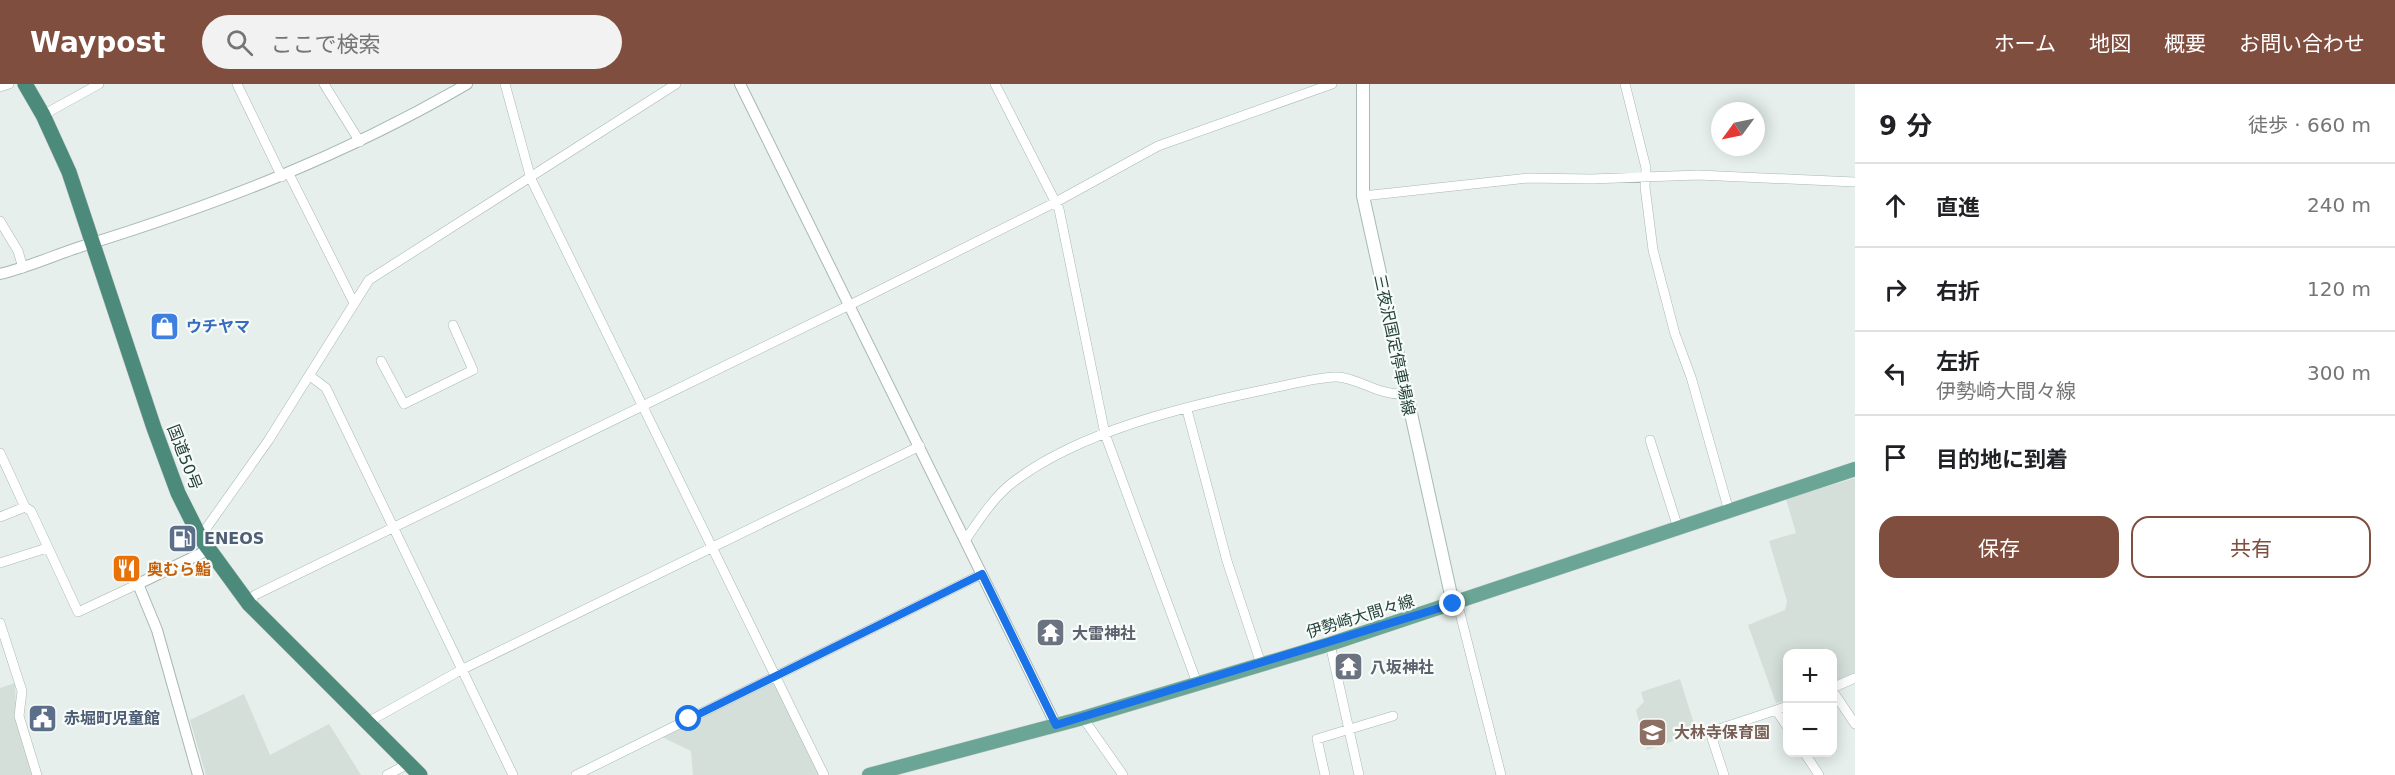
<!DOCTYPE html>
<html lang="ja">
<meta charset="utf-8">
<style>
body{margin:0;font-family:"DejaVu Sans","Noto Sans JP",sans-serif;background:#f2f2f2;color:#202124}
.controls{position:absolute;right:18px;bottom:18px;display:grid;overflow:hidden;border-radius:12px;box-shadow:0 3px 15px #0003}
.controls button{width:54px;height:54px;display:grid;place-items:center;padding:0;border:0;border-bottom:2px solid #e0e0e0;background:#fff;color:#202124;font:30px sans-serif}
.compass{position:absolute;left:1711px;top:18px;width:54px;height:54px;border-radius:50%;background:#fff;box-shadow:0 3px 15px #0003;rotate:237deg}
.stop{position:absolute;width:18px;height:18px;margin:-14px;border:4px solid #1a73e8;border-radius:50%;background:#fff}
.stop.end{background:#1a73e8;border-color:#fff;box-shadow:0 2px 6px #0008}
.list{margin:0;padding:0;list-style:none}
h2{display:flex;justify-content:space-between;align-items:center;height:78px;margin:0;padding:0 24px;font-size:26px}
h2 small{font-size:20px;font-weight:400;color:#757577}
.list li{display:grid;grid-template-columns:39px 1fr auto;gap:18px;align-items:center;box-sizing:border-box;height:84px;padding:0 24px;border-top:2px solid #e0e0e0}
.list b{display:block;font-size:22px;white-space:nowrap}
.list p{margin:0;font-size:20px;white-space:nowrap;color:#757577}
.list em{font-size:20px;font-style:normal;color:#757577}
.actions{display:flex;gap:12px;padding:18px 24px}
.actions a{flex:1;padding:14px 0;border:2px solid #7f4e3f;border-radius:18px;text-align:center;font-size:21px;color:#7f4e3f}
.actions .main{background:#7f4e3f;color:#fff}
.icon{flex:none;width:33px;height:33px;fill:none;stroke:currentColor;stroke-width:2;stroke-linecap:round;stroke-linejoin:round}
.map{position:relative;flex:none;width:1855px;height:691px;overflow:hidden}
header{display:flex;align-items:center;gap:36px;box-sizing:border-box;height:84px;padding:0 30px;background:#7f4e3f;color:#fff}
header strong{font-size:28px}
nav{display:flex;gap:33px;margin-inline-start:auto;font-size:21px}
.search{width:420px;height:54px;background:#f2f2f2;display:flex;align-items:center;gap:15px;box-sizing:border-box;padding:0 21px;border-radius:33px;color:#757577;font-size:22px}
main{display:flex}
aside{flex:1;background:#fff}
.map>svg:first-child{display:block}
.built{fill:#d4dfda}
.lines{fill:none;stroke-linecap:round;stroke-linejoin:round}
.minor-casing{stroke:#a8b8b2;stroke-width:10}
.tertiary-casing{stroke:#a8b8b2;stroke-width:12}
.secondary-casing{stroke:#a4bbb3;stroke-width:14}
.primary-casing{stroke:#c2cac8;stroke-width:15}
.trunk-casing{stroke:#c2cac8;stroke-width:16}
.minor{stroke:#fff;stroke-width:9}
.tertiary{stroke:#fff;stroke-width:10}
.secondary{stroke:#fff;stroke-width:12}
.primary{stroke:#6aa596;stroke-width:14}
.trunk{stroke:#4c8a7c;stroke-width:15}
.route{stroke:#1a73e8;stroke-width:8}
.labels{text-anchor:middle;stroke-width:4.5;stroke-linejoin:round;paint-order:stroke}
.shop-label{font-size:16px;font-weight:bold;fill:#366cbe;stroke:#f7fbf9;text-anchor:start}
.street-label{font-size:16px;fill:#24423a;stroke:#f7fbf9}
.service-label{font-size:16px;font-weight:bold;fill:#4e5e75;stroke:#f7fbf9;text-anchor:start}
.food-label{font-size:16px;font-weight:bold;fill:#c56008;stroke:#f7fbf9;text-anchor:start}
.worship-label{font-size:16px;font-weight:bold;fill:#5b616d;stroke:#f7fbf9;text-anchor:start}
.education-label{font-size:16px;font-weight:bold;fill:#785e54;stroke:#f7fbf9;text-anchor:start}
</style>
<header>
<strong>Waypost</strong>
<div class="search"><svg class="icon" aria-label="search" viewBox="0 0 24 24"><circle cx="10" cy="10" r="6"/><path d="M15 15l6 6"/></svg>ここで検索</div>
<nav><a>ホーム</a><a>地図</a><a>概要</a><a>お問い合わせ</a></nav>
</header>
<main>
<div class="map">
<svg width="1855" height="691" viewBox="0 0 1855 691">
<rect width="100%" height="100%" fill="#e6efeb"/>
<path class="built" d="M 1855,394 L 1855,590 L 1833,600 L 1832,570 L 1788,570 L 1787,616 L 1776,619 L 1748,541 L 1785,526 L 1787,517 L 1769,457 L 1796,449 L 1786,415 Z
M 1680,595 L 1697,649 L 1647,666 L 1636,626 L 1644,618 L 1641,608 Z
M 771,597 L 775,599 L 820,691 L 693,691 L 691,667 L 662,653 Z
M 15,599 L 16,627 L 32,691 L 0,691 L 0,604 Z
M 244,610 L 270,671 L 329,640 L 361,691 L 206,691 L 190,636 Z"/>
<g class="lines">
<defs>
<path id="minor" d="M 237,0 L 282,93
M 324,0 L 360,58
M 505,0 L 531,95 L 824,691
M 995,0 L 1059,125 L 1105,350 L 1197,599
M 1625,0 L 1646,84 L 1645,103 L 1653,166 L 1675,250 L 1691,293 L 1729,427
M 0,3 L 9,0
M 43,31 L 99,0
M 289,90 L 354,219
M 1363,112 L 1528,94 L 1591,95 L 1698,91 L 1855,98
M 0,137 L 18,167 L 23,184
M 381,277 L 404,320 L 473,286 L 453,241
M 310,292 L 326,304 L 513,691
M 1187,326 L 1227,477 L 1261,580
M 1650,356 L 1678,444
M 0,369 L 25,423 L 31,427 L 78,528 L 138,500
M 0,433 L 25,423
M 200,453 L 268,357 L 369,196 L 676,0
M 966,455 C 980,435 993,414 1012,399 C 1079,347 1186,322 1268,305 C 1289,301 1313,294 1335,293 C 1355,292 1378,312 1405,310
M 0,479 L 47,464
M 249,520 L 255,511 L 864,214 L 1056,118 L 1158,62 L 1332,0
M 1453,520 L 1460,529 L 1501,691
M 0,539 L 22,607 L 19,632 L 37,691
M 1330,560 L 1359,691
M 1832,604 L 1855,594
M 1832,606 L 1855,640
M 1776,626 L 1788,644
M 1083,634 L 1123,691
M 368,638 L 461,586 L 920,362
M 1804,668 L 1819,691
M 387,691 L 404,682
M 576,691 L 982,490
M 1325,691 L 1317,655 L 1393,632
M 1724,691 L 1710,648 L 1788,622"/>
<path id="tertiary" d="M 740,0 L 1056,641
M 0,190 C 29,183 57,170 86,161 C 221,119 345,71 467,0
M 198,691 L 157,546 L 138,500 L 208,466"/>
<path id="secondary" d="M 1363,0 L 1363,112 L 1453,520"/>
<path id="primary" d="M 869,691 L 1083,634 L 1330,560 L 1855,385"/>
<path id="trunk" d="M 25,0 L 43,31 L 69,88 L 154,344 L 178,409 L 200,453 L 249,520 L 420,691"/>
</defs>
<use href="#minor" class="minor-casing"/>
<use href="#tertiary" class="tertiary-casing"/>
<use href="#secondary" class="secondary-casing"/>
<use href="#primary" class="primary-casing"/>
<use href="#trunk" class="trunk-casing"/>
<use href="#minor" class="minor"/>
<use href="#tertiary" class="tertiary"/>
<use href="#secondary" class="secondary"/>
<use href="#primary" class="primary"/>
<use href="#trunk" class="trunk"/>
</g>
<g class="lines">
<path class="route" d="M 689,635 L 982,490 L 1056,641 L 1453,520"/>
</g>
<defs>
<symbol id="shop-square" viewBox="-11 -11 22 22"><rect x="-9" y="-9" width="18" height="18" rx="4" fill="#3f7fe0" stroke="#f7fbf9"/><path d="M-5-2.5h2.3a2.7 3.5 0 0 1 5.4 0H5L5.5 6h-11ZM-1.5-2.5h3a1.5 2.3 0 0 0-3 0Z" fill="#fff"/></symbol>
<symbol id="fuel-square" viewBox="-11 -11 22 22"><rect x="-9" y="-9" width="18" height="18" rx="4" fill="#5c6f8a" stroke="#f7fbf9"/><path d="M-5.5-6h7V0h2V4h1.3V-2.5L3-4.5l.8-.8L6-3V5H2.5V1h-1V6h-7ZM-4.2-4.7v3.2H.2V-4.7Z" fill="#fff"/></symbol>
<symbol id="restaurant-square" viewBox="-11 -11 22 22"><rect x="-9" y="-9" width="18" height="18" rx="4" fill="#e8710a" stroke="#f7fbf9"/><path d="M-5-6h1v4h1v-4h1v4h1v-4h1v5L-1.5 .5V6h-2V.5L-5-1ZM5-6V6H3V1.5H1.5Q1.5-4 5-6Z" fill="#fff"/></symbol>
<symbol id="temple-square" viewBox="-11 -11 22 22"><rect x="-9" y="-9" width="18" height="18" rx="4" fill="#6b7280" stroke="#f7fbf9"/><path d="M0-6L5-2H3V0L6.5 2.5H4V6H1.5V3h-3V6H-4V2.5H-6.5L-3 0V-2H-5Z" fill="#fff"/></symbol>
<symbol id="civic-square" viewBox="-11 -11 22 22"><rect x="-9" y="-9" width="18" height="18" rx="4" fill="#5c6f8a" stroke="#f7fbf9"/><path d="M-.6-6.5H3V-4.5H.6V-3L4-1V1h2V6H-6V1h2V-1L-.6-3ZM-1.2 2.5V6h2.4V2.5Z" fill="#fff"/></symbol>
<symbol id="school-square" viewBox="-11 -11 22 22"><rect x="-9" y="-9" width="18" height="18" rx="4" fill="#8d6e63" stroke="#f7fbf9"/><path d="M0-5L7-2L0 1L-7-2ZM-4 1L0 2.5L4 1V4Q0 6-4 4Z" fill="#fff"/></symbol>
</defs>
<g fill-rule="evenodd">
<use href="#shop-square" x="148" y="226" width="33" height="33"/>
<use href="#fuel-square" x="166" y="438" width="33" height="33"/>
<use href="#restaurant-square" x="110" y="468" width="33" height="33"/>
<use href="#temple-square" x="1034" y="532" width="33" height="33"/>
<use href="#temple-square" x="1332" y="566" width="33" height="33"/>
<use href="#civic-square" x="26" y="618" width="33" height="33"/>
<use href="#school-square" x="1636" y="632" width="33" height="33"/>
</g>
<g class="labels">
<g class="shop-label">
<text x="186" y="248">ウチヤマ</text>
</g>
<g class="street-label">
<text transform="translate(1395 261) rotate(78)" y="6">三夜沢国定停車場線</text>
<text transform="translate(185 373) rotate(69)" y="6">国道50号</text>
<text transform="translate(1360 532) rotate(-17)" y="6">伊勢崎大間々線</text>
</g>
<g class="service-label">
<text x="204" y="460">ENEOS</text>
<text x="64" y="640">赤堀町児童館</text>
</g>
<g class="food-label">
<text x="147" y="491">奥むら鮨</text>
</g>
<g class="worship-label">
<text x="1072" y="555">大雷神社</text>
<text x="1370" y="589">八坂神社</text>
</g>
<g class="education-label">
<text x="1674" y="654">大林寺保育園</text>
</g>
</g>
</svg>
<div class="controls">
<button>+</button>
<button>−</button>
</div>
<svg class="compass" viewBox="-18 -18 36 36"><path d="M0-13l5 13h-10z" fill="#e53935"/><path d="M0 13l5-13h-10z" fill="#757577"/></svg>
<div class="stop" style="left:689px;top:635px"></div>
<div class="stop end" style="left:1453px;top:520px"></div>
</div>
<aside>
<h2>9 分<small>徒歩 · 660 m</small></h2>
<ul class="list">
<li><svg class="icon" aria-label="ahead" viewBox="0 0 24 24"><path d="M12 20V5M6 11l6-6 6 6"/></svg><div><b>直進</b></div><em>240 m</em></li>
<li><svg class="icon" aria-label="right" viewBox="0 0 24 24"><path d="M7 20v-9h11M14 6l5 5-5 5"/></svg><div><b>右折</b></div><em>120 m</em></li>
<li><svg class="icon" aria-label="left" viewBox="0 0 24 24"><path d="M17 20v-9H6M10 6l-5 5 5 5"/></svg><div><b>左折</b><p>伊勢崎大間々線</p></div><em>300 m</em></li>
<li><svg class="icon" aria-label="arrive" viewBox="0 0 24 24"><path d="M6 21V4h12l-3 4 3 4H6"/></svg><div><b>目的地に到着</b></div></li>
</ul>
<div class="actions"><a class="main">保存</a><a>共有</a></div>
</aside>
</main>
